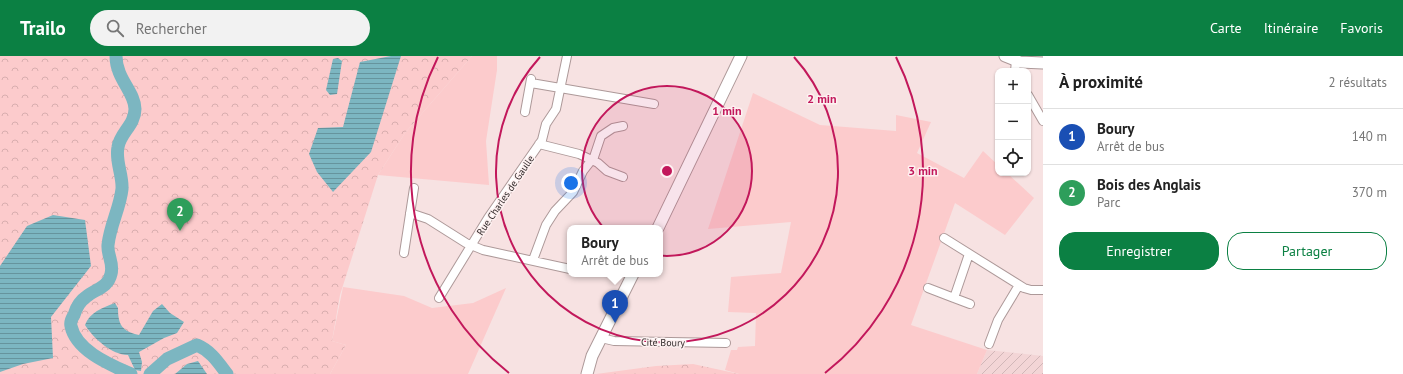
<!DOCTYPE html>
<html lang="fr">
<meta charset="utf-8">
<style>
body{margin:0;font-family:"PT Sans",sans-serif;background:#f2f2f2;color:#222}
.controls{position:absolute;right:12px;top:12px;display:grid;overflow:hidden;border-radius:8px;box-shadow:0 1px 3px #0004}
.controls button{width:36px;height:36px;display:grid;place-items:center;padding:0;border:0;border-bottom:1px solid #e0e0e0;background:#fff;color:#222;font:20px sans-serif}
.you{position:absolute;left:571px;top:127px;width:14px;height:14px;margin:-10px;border:3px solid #fff;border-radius:50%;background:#1a73e8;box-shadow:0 0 0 6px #1a73e833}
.badge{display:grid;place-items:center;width:26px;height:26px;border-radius:50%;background:#0b8043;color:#fff;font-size:13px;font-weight:700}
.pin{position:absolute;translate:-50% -33px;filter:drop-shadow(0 1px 2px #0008)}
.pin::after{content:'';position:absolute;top:21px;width:14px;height:12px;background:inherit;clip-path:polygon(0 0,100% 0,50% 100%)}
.popup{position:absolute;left:567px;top:169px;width:96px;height:52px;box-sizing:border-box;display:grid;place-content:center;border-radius:8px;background:#fff;filter:drop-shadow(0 1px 3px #0005);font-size:13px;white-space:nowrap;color:#767676}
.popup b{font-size:15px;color:#222}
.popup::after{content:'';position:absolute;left:50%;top:100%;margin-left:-8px;border:8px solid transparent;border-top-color:#fff}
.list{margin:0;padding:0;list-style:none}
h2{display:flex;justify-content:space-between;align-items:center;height:52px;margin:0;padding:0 16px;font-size:17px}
h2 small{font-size:13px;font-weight:400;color:#767676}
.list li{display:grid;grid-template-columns:26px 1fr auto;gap:12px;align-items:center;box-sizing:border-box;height:56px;padding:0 16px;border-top:1px solid #e0e0e0}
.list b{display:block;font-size:15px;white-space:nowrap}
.list p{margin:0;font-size:13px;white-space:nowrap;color:#767676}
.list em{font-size:13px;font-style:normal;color:#767676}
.actions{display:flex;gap:8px;padding:12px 16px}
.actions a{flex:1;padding:9px 0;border:1px solid #0b8043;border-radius:16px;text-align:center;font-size:14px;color:#0b8043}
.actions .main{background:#0b8043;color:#fff}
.icon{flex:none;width:22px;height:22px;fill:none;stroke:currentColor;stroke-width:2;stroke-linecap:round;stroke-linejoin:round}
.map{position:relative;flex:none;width:1043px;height:318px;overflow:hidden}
header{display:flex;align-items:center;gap:24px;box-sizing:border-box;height:56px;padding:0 20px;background:#0b8043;color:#fff}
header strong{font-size:19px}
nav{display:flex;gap:22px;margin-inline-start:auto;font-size:14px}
.search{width:280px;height:36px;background:#f2f2f2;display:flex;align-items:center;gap:10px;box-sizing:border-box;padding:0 14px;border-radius:22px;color:#767676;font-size:15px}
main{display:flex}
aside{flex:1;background:#fff}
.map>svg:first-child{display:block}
.industrial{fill:url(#industrial-furrows)}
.grass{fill:#fccbcc}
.forest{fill:url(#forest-crowns)}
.water{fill:url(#water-rules)}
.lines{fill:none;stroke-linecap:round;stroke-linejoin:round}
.river{stroke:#7cb6c1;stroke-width:13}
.street-casing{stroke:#ad9999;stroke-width:10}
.secondary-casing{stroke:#ad9999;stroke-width:13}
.street{stroke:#fff;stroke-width:8}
.secondary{stroke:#fff;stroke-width:11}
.ring{fill:none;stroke:#c2185b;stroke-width:2}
.labels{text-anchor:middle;stroke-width:3;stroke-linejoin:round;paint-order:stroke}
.street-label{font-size:10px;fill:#312a2a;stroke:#fef1f1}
.centre{fill:#c2185b;stroke:#fef1f1;stroke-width:2}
.ring-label{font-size:12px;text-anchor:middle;font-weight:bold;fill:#c2185b;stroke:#fef1f1;stroke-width:3;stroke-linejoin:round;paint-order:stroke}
</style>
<header>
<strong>Trailo</strong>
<div class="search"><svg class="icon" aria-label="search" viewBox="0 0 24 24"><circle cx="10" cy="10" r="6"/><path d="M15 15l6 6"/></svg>Rechercher</div>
<nav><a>Carte</a><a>Itinéraire</a><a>Favoris</a></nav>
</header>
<main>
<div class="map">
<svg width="1043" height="318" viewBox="0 0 1043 318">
<defs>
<pattern id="industrial-furrows" width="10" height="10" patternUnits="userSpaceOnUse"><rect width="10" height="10" fill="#f3d5d6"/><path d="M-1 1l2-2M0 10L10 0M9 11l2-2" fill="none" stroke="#d1b7b8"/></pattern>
<pattern id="forest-crowns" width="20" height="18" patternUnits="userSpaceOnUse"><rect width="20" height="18" fill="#fccbcc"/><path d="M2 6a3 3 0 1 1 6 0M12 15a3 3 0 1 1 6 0" fill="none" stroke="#d8aeaf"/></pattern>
<pattern id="water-rules" width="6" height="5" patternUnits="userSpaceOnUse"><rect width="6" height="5" fill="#7cb6c1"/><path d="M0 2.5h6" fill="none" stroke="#66949d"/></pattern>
</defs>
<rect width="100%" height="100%" fill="#f7e2e2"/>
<path class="industrial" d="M 987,294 L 1043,300 L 1043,318 L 977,318 Z"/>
<path class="grass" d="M 472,0 L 497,0 L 497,14 L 486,85 L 489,129 L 378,119 L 405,77 Z
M 753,37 L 820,69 L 896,75 L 896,59 L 931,66 L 917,97 L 964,122 L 983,95 L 998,109 L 998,117 L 1007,117 L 1034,142 L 1005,179 L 955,147 L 911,269 L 987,294 L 977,318 L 739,318 L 725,314 L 731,294 L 737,294 L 738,291 L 755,290 L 756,257 L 728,256 L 731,221 L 781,217 L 791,166 L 708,173 Z
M 343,231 L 404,240 L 432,252 L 473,247 L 506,232 L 468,318 L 330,318 L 346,289 L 332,285 Z"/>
<path class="forest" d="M 0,0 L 472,0 L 405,77 L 378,119 L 340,239 L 332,285 L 346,289 L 330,318 L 0,318 Z
M 693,308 L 739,318 L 596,318 L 656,310 Z"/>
<path class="water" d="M 391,0 L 401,0 L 371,96 L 333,136 L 317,116 L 309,98 L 318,72 L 343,71 L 360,6 Z
M 338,2 L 342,5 L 337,38 L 330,39 L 326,34 L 333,3 Z
M 53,159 L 85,164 L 91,210 L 51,261 L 53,302 L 23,308 L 0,316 L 0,210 L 27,170 Z
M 115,247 L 118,252 C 118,269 122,275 139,279 L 153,255 L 162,248 L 170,257 L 184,266 L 177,277 L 164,282 L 139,296 L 142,306 L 141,315 L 135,314 L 128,299 C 112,299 93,282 85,269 C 90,256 102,252 115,247 Z
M 198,305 L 207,318 L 175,318 L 187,308 Z"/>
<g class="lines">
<path class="river" d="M 116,0 C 116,23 135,36 135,53 C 135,69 120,77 118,91 C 115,105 123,119 122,133 C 120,152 110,169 108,189 C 107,199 114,207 111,218 C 108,232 95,233 86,241 C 80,245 76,252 74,259 C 72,262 70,266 71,270 C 76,295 111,309 131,318
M 150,318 L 167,303 L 197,289 C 211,295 218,306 227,318"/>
<defs>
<path id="street" d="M 1015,15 L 1016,5
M 531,27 L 654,48
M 1028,39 L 1043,65
M 525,56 L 531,23
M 539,88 L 579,98 L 598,107 L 607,115 L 623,121
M 410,157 L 428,163 L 466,187 L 483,194 L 570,213
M 944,182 L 1024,232 L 1031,234 L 1043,234
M 404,197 L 414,132
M 533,204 L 546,169 L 555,155 L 573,136 L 583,115 L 594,101 L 601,80 L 613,72 L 623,70
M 928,232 L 954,242 L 969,198
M 439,242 L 488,162 L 542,84 L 546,68 L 556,53 L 567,0
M 954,242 L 970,248
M 601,282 L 614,285 L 726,287
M 989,288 L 998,264 L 1019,229"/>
<path id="secondary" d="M 1005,0 L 1020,6 L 1043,7
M 658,172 L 741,0
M 587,318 L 592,300 L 633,218"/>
</defs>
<use href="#street" class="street-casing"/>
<use href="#secondary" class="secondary-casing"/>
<use href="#street" class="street"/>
<use href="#secondary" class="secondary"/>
</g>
<circle cx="667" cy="115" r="85" fill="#c2185b" fill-opacity=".12"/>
<g class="ring">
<circle cx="667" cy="115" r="85"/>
<path d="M794 1A171 171 0 1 1 540 1"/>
<path d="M509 317A256 256 0 0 1 438 1M896 1A256 256 0 0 1 825 317"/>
</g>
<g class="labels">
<g class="street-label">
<text transform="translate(505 139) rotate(-56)" y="4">Rue Charles de Gaulle</text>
<text transform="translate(663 286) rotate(1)" y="4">Cité Boury</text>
</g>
</g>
<circle cx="667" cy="115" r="6" class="centre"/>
<g class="ring-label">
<text x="822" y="47">2 min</text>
<text x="727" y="59">1 min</text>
<text x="923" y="119">3 min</text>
</g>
</svg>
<div class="controls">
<button>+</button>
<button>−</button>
<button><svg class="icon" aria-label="locate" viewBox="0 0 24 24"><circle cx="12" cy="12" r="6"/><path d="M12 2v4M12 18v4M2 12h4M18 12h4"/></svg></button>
</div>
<div class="you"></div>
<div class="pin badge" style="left:615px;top:267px;background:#1a4fb4">1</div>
<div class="popup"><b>Boury</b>Arrêt de bus</div>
<div class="pin badge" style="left:180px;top:175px;background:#2e9e5b">2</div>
</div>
<aside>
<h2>À proximité<small>2 résultats</small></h2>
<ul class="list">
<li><span class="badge" style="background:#1a4fb4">1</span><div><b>Boury</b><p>Arrêt de bus</p></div><em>140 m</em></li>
<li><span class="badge" style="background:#2e9e5b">2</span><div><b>Bois des Anglais</b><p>Parc</p></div><em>370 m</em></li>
</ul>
<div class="actions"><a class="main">Enregistrer</a><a>Partager</a></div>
</aside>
</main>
